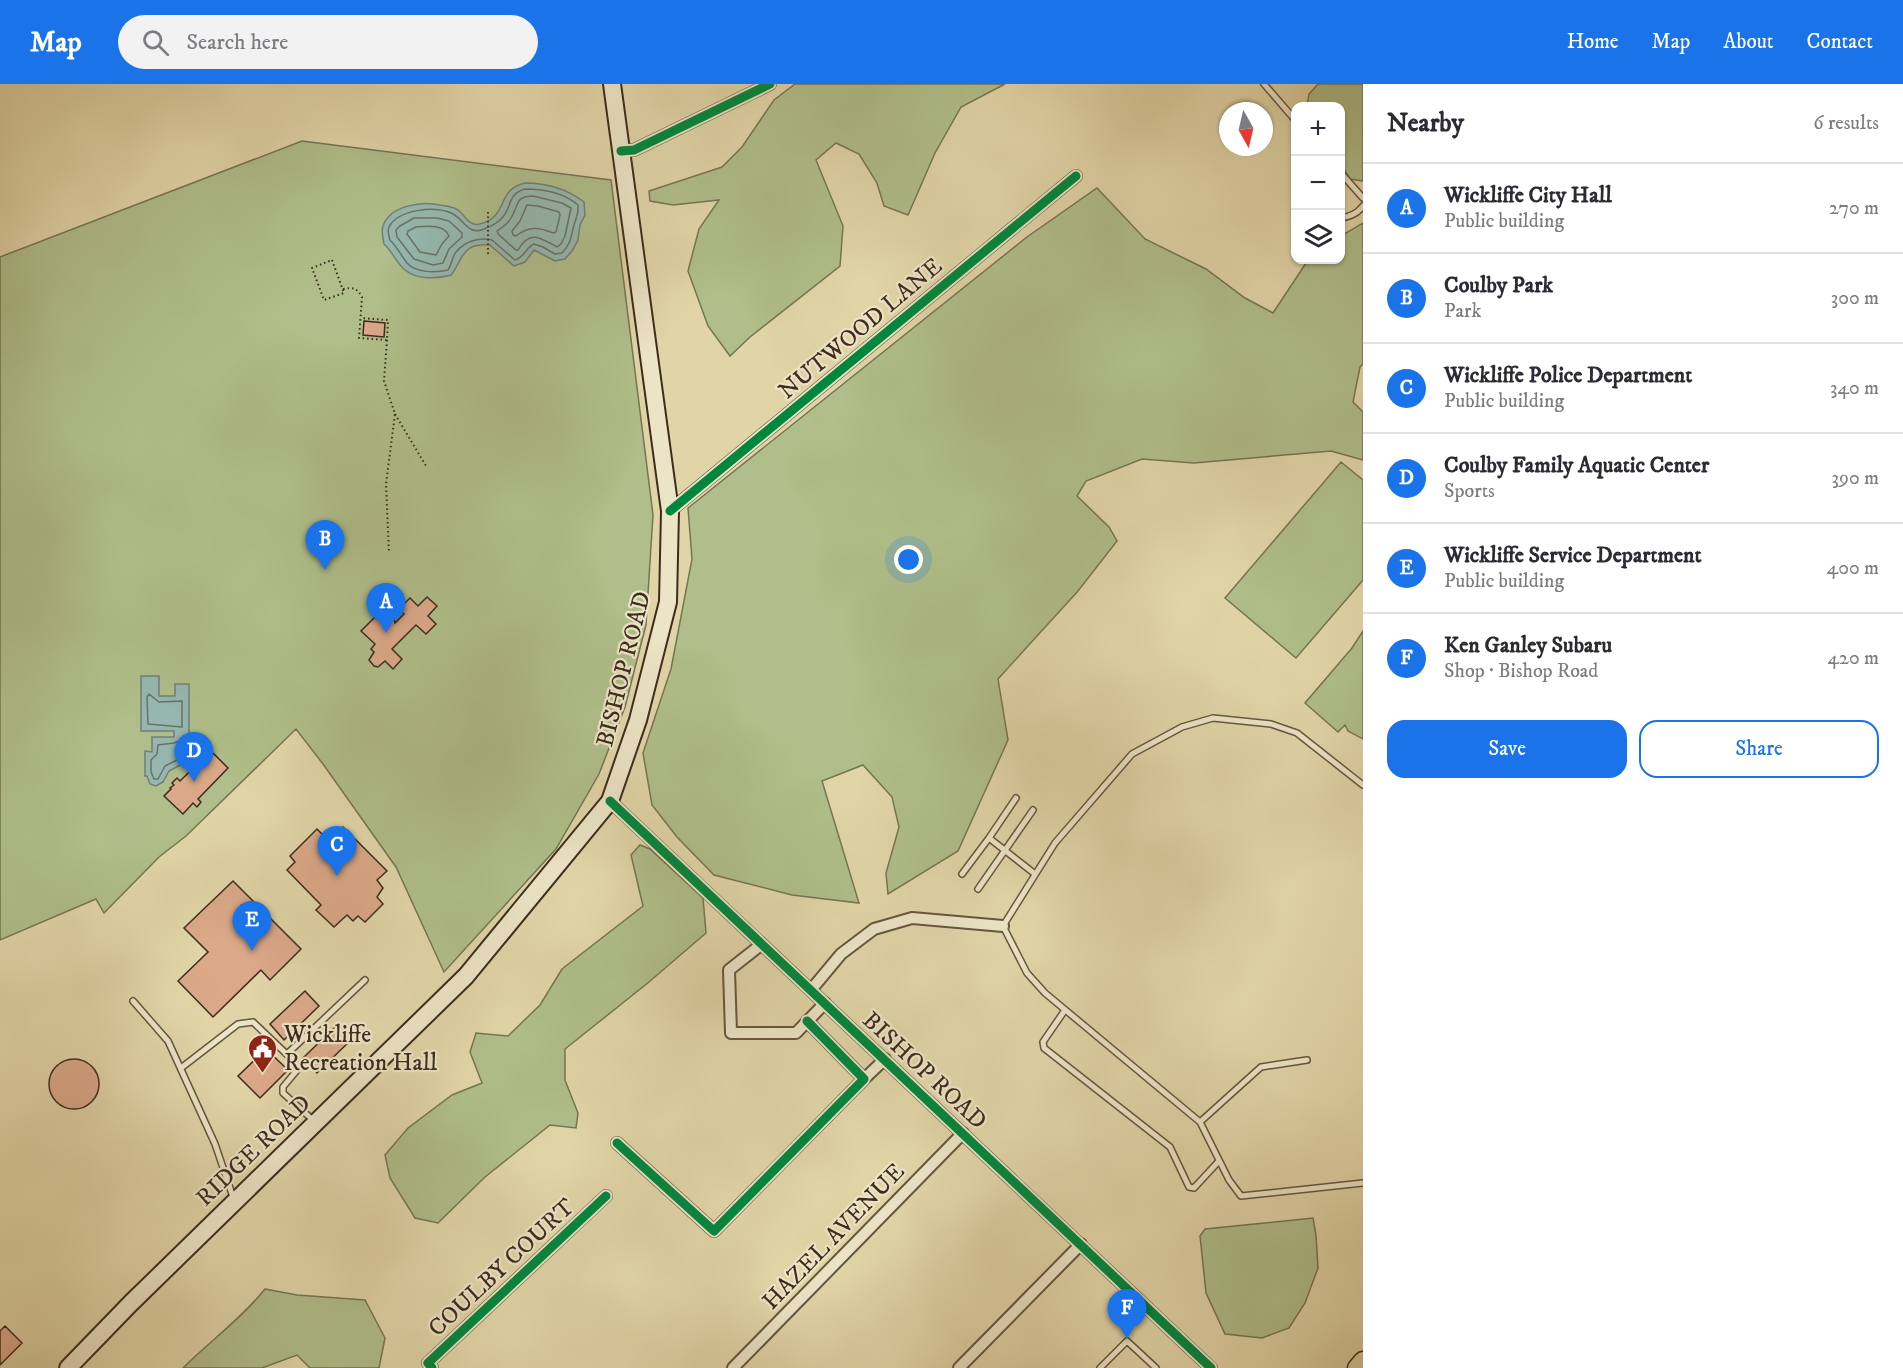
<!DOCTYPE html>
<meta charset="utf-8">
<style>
body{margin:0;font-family:"IM FELL DW Pica",serif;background:#f2f2f3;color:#2b2b33}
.controls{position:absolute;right:18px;top:18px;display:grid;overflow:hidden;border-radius:12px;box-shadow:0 2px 4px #0004}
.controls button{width:54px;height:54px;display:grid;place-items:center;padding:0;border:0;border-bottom:2px solid #e1e1e2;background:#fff;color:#2b2b33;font:30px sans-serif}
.compass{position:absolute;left:1219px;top:18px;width:54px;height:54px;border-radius:50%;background:#fff;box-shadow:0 2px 4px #0004;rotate:172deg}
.you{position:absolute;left:909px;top:476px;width:21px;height:21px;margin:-15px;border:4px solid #fff;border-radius:50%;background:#1a73e8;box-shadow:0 0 0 9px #1a73e833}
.badge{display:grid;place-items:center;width:39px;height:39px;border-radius:50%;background:#1a73e8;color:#fff;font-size:20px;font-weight:700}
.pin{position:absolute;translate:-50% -50px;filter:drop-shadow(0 2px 3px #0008)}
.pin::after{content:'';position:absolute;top:32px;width:21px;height:18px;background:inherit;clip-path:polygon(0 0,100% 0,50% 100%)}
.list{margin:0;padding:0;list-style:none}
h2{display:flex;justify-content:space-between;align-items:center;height:78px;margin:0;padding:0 24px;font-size:26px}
h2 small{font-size:20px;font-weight:400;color:#7c7c81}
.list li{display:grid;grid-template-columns:39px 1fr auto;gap:18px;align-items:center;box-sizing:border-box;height:90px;padding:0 24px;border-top:2px solid #e1e1e2}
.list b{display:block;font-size:22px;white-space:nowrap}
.list p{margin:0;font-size:20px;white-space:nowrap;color:#7c7c81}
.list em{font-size:20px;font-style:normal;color:#7c7c81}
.actions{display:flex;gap:12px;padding:18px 24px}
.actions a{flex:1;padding:14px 0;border:2px solid #1a73e8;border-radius:18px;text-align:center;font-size:21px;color:#1a73e8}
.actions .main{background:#1a73e8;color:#fff}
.icon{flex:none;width:33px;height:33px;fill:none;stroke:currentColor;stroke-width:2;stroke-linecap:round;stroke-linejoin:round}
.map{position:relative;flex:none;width:1363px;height:1284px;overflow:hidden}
header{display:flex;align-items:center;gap:36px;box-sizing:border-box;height:84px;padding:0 30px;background:#1a73e8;color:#fff}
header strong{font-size:28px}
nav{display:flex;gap:33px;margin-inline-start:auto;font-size:21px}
.search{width:420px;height:54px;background:#f2f2f3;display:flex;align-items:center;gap:15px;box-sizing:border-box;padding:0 21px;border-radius:33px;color:#7c7c81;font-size:22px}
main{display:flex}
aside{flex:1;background:#fff}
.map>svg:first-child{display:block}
.green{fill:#afbe8a;stroke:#767554;stroke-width:1.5}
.water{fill:#95b7af;stroke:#727f75;stroke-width:1.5}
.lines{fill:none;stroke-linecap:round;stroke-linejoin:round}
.shore{stroke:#697266;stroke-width:1.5}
.building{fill:#dba98a;stroke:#3d2c1e;stroke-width:1.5}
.service-casing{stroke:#665640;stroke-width:8}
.minor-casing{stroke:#665640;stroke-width:14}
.secondary-casing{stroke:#3d2c1e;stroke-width:20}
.primary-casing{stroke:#3d2c1e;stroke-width:21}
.path{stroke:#3d2c1e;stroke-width:2;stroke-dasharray:1.5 3;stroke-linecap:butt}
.service{stroke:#ece4c6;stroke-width:5}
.minor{stroke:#ece4c6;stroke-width:10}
.secondary{stroke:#ece4c6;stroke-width:16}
.primary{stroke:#e1d5a8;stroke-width:18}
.cycleway-casing{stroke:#ece4c6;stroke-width:13}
.cycleway{stroke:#00873e;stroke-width:9}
.labels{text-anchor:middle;stroke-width:4.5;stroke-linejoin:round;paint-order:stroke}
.street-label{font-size:24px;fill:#3d2c1e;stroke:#ece4c6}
.poi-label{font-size:24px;fill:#3d2c1e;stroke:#ece4c6;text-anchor:start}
</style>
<header>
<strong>Map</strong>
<div class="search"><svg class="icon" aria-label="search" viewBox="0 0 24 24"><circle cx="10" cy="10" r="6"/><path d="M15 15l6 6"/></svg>Search here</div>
<nav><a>Home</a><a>Map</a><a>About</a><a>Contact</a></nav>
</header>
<main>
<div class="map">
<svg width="1363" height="1284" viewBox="0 0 1363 1284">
<rect width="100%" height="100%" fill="#e1d5a8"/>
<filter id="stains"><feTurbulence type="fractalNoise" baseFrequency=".00333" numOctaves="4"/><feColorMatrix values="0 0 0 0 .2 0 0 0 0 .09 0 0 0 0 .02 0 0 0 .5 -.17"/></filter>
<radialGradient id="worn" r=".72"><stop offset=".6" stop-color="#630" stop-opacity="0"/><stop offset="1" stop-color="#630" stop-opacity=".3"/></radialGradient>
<path class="green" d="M 795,0 L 1005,0 L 961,23 L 935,69 L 908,131 L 884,122 L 877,99 L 859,70 L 836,59 L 816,76 L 843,142 L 840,182 L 750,253 L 730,272 L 708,242 L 688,187 L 699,145 L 719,116 L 673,121 L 650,117 L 649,107 L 722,83 L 742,63 L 774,16 Z
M 1318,0 L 1363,0 L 1363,97 L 1350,95 L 1341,81 L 1340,22 L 1307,22 L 1309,10 Z
M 302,57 L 611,96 L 653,431 L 646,541 L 625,623 L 599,690 L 556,765 L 444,888 L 396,783 L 323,680 L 296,645 L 186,752 L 159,773 L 104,829 L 96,815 L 0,856 L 0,173 Z
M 1097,104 L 1145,155 L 1206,185 L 1245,214 L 1273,229 L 1308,176 L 1340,176 L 1341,152 L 1363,139 L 1363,280 L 1360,283 L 1353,318 L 1363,328 L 1363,376 L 1331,367 L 1194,379 L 1142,375 L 1086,397 L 1077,412 L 1109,443 L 1117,457 L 1078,507 L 998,595 L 1008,656 L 958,767 L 888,810 L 886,789 L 899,743 L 892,713 L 863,681 L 822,697 L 859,819 L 792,811 L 714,791 L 677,753 L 652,721 L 643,669 L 671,585 L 692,475 L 688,424 L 1027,153 Z
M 1341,378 L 1363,396 L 1363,496 L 1296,574 L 1225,514 Z
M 1363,547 L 1363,655 L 1348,647 L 1345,641 L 1338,648 L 1305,619 L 1352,564 Z
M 640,761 L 650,765 L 703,814 L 706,849 L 649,898 L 565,965 L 565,996 L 578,1029 L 576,1044 L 550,1041 L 485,1093 L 438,1139 L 415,1134 L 390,1094 L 385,1071 L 408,1044 L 452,1011 L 482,999 L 470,968 L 476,949 L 508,952 L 540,921 L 562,885 L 643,822 L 631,771 Z
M 1313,1134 L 1316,1151 L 1318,1184 L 1305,1219 L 1289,1244 L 1262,1254 L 1225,1250 L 1206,1209 L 1200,1152 L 1205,1145 Z
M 265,1205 L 297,1211 L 365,1216 L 385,1254 L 379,1284 L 310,1284 L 297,1271 L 262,1284 L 183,1284 C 210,1257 241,1235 265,1205 Z"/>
<path class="water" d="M 525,99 C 546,99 567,105 584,118 L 585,131 L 580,141 L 578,156 L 572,167 L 565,175 L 555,177 L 534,166 L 525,178 L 514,182 L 490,161 C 461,159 464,174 451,191 C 437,195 417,196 405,186 C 397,180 393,168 384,160 C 383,154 381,147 383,142 C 390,121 423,117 440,121 C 445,122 454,123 458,126 C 465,131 469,143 480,140 C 510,132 495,106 525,99 Z
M 141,592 L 159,592 L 159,612 L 175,612 L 175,600 L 189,600 L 189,667 L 186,670 L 182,680 L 169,687 L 163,698 L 156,702 L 150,700 L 147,692 L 145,692 L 145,667 L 152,668 L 152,653 L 174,653 L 174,647 L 141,647 Z"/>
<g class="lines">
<path class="shore" d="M 525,105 C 543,105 564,109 578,121 C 579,130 576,133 574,141 C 571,152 571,160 562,169 L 555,170 L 543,163 L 534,160 C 526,163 525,173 515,176 L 492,156 C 479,153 465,157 456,168 C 452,173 452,180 448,186 C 436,189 416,189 407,179 C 401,171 397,163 390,156 C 389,152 387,147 389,143 C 398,125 438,121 453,130 C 464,136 469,152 484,145 C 489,143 497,139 500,136 C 513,125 506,110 525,105 Z
M 533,112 L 562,119 L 571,124 L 565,152 L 561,160 L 557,163 C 541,154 530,145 518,166 L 516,166 L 498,150 L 497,147 C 503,143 508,140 511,134 C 519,121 515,112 533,112 Z
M 527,121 L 538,122 L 559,128 L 560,131 L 556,148 L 553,149 C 539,143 529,142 516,152 L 513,151 L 512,147 L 520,137 Z
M 414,134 L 437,134 L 449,137 L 462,149 L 462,153 L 449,165 L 443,179 L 433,181 L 414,175 L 397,153 L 396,146 L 400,142 Z
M 416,143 C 428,142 444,140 449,152 L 442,160 L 436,171 L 420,168 L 407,150 L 408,147 Z
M 149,610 L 159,618 L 182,617 L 182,643 L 148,640 L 147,613 Z
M 179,657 L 182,658 L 183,664 L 177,676 L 165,682 L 158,695 L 154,695 L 151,688 L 151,676 L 157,670 L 158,661 L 174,659 Z"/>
</g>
<path class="building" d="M 364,237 L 385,239 L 384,253 L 363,251 Z
M 427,513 L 437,522 L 428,532 L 436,540 L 426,550 L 416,541 L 392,565 L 402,575 L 393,585 L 385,577 L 378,583 L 374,582 L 369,576 L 374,568 L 371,565 L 375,560 L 361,547 L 376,532 L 384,539 L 386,537 L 386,534 L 394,534 L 395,539 L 404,530 L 399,525 L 410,514 L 418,522 Z
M 211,667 L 228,684 L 198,715 L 201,718 L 197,723 L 193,719 L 183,730 L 164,712 L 171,705 L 170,704 L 174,701 L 172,699 L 177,694 L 180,697 Z
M 343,743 L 387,787 L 377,796 L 383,804 L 377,813 L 383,820 L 365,838 L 358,832 L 353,837 L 347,831 L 334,843 L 316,826 L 321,821 L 287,786 L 295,778 L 290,772 L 317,745 L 327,755 L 330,751 L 332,753 Z
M 233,797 L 301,865 L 270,896 L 261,886 L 213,933 L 178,897 L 208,868 L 184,844 Z
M 305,907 L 319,922 L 284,956 L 270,940 Z
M 338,940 L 352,955 L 317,989 L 303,974 Z
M 266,965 L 288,986 L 260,1014 L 238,992 Z
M49 1000a25 25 0 1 1 50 0a25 25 0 1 1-50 0Z
M 5,1242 L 22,1259 L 0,1281 L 0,1247 Z"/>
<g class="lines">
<defs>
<path id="service" d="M 1264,0 L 1296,37
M 1340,88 L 1363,114
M 1340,134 C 1349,133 1358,129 1363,122
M 1363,701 L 1297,649 L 1271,640 L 1213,634 L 1182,643 L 1132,670 L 1055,759 L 1003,842 L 1027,889 L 1045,909 L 1200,1038 L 1229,1096 L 1241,1112 L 1363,1099
M 1016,714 L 989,754 L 1035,790
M 962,790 L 989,754
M 978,805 L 1033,726
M 133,917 L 168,957 L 215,1060 L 234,1116
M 1065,926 L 1043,958 L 1044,964 L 1170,1063 L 1189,1103 L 1194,1104 L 1219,1077
M 287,970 L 365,896
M 181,984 L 238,940 L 253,938 L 297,980 L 298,985 L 283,1003 L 283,1009 L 314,1037
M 1200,1038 L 1261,983 L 1307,976
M 1100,1284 L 1127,1257 L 1156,1284"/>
<path id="minor" d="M 621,67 L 634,66 L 770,0
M 670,427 L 1076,92
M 610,717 L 1211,1284
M 762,860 L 729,886 L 731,949 L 796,949 L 825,919
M 811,906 L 841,870 L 874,845 L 912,834 L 1003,842
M 864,995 L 885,975
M 617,1059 L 714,1147 L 864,995 L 807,937
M 432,1284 L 428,1279 L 606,1112
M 733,1284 L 963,1049
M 959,1284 L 1081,1160"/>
<path id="secondary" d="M 68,1284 L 131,1219 L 466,892 L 610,717 L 638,636 L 668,518 L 670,427 L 612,0"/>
<path id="primary" d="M 1357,1284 L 1363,1277"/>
</defs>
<use href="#service" class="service-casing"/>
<use href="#minor" class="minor-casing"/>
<use href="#secondary" class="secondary-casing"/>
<use href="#primary" class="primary-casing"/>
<path class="path" d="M 488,128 L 488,171
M 332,176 L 344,209 L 324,216 L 312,184 Z
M 343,205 C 353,203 357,204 362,213 L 359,254 L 387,256 L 388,236 L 361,234
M 387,256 L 384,297 L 395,330 L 386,400 L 389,469
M 395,330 L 426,382"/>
<use href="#service" class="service"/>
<use href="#minor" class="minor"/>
<use href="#secondary" class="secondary"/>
<use href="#primary" class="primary"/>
<defs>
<path id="cycleway" d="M 621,67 L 634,66 L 770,0
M 670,427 L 1076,92
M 610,717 L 1211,1284
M 617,1059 L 714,1147 L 864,995 L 807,937
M 432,1284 L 428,1279 L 606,1112"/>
</defs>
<use href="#cycleway" class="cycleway-casing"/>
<use href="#cycleway" class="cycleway"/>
</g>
<defs>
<symbol id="civic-pin" viewBox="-11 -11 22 30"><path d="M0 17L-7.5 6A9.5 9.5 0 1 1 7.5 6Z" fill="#8f2418" stroke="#ece4c6"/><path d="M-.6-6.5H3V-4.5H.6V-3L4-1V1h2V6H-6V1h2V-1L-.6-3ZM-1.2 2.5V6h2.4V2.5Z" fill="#fff"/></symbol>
</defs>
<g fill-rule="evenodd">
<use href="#civic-pin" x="246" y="948" width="33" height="45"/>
</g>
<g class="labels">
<g class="street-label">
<text transform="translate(860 244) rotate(-40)" y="8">NUTWOOD LANE</text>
<text transform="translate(623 585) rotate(-76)" y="8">BISHOP ROAD</text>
<text transform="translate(925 986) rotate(43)" y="8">BISHOP ROAD</text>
<text transform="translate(253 1066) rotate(-44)" y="8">RIDGE ROAD</text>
<text transform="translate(833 1152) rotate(-46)" y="8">HAZEL AVENUE</text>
<text transform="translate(501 1183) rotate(-43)" y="8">COULBY COURT</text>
</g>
<g class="poi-label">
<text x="284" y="958">Wickliffe<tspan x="284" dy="28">Recreation Hall</tspan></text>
</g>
</g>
<rect width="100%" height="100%" filter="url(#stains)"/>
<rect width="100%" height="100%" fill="url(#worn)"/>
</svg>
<div class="controls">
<button>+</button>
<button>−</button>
<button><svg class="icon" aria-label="layers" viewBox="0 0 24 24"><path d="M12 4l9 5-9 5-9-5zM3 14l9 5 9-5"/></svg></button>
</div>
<svg class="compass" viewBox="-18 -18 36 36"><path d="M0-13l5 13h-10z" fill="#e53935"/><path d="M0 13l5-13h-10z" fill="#7c7c81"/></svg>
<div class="you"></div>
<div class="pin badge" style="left:386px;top:549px">A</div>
<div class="pin badge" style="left:325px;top:486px">B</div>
<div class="pin badge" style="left:337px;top:792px">C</div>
<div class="pin badge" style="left:194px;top:698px">D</div>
<div class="pin badge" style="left:252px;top:867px">E</div>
<div class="pin badge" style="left:1127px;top:1255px">F</div>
</div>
<aside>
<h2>Nearby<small>6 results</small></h2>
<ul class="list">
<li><span class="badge">A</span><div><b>Wickliffe City Hall</b><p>Public building</p></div><em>270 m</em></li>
<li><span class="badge">B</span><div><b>Coulby Park</b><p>Park</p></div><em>300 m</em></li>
<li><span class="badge">C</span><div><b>Wickliffe Police Department</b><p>Public building</p></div><em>340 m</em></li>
<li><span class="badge">D</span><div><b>Coulby Family Aquatic Center</b><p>Sports</p></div><em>390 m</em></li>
<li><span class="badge">E</span><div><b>Wickliffe Service Department</b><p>Public building</p></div><em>400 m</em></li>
<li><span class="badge">F</span><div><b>Ken Ganley Subaru</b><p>Shop · Bishop Road</p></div><em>420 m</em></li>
</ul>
<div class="actions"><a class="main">Save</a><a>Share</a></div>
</aside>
</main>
